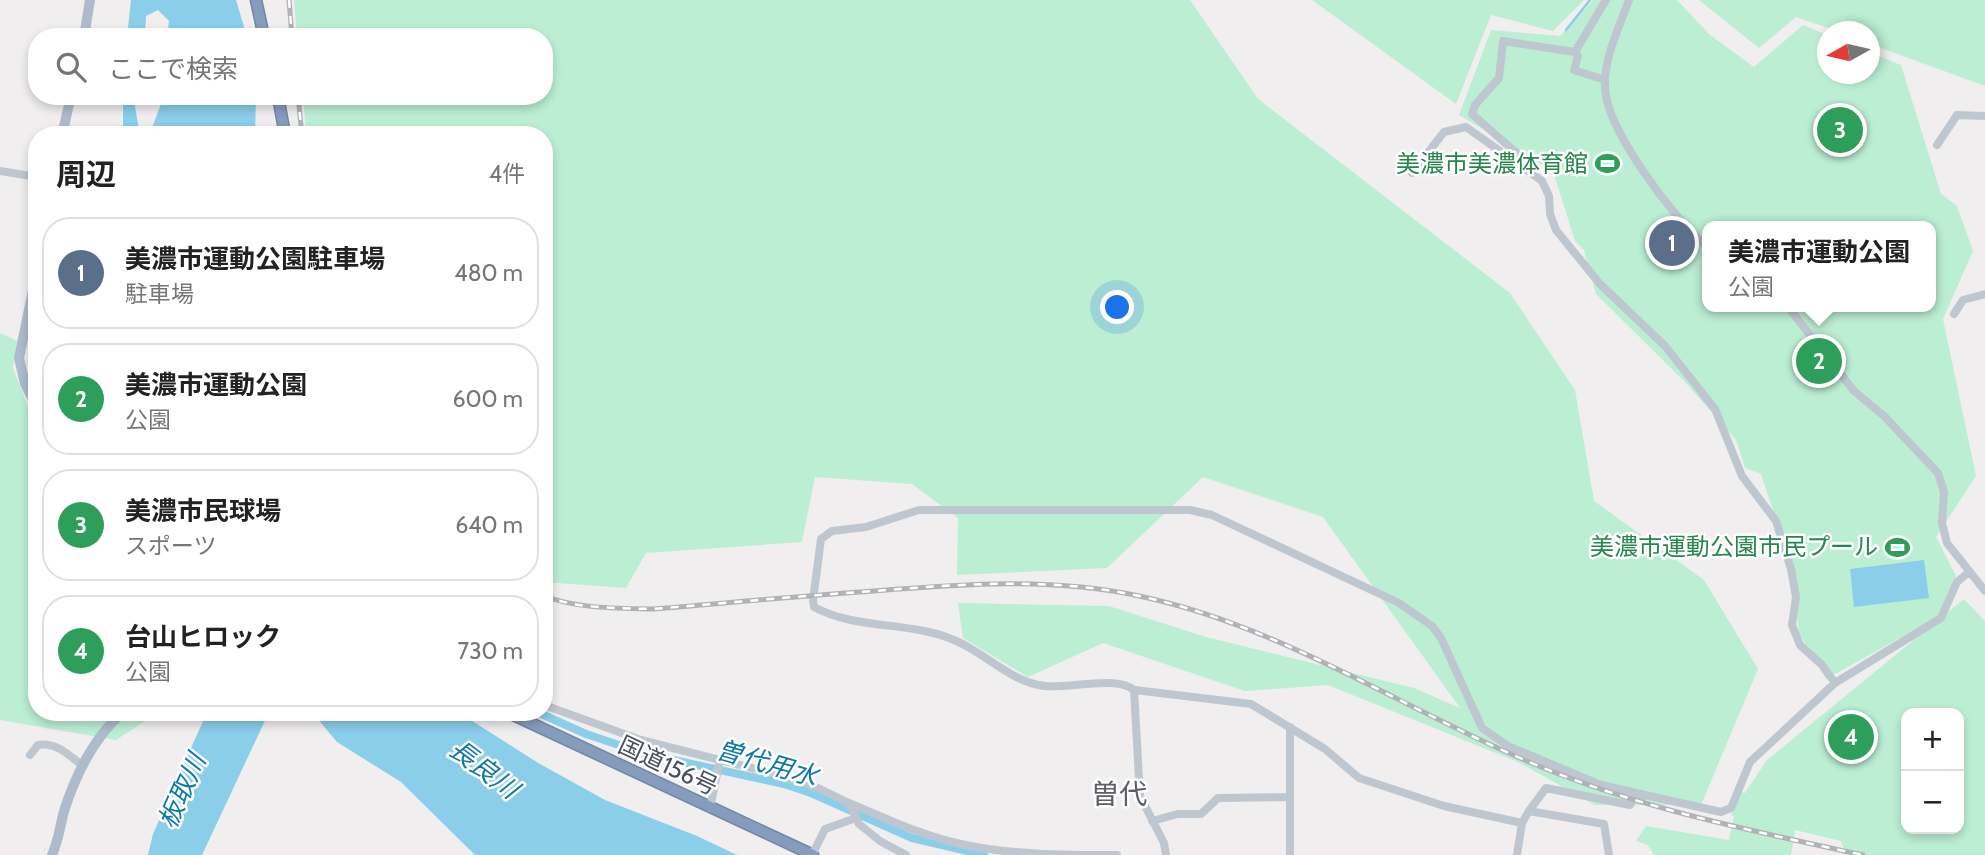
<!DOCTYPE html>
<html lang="ja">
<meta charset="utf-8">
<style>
body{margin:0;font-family:Cabin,"Noto Sans JP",sans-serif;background:#f2f2f2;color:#222}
.controls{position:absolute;right:21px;bottom:21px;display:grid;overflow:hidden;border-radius:14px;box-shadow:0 4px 10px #0003}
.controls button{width:63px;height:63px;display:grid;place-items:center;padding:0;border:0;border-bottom:2px solid #e0e0e0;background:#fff;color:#222;font:35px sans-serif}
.compass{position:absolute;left:1817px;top:21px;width:63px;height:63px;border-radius:50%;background:#fff;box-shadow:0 4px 10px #0003;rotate:262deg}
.you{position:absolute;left:1118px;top:308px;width:24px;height:24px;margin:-18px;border:5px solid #fff;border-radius:50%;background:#1a73e8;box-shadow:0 0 0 10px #1a73e833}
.badge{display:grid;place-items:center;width:46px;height:46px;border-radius:50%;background:#1c60dd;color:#fff;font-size:23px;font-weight:700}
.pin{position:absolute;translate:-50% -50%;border:4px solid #fff;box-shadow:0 2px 7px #0006}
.popup{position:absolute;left:1702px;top:221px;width:234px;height:91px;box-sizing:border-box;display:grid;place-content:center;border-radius:14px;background:#fff;filter:drop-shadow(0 2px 5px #0005);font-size:23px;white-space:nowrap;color:#767676}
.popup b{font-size:26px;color:#222}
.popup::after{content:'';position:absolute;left:50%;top:100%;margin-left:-14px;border:14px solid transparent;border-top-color:#fff}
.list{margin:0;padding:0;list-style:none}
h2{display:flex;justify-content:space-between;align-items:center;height:91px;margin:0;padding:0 28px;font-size:30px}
h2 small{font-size:23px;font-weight:400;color:#767676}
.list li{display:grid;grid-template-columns:46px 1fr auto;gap:21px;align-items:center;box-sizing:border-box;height:112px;margin:0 14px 14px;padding:0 14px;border:2px solid #e0e0e0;border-radius:28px}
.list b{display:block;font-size:26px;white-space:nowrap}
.list p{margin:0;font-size:23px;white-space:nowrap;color:#767676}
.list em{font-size:23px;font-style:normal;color:#767676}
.icon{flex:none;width:38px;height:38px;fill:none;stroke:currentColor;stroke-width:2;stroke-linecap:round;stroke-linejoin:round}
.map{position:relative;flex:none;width:1985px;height:855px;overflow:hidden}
.search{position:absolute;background:#fff;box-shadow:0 4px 10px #0003;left:28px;top:28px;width:525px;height:77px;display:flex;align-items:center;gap:18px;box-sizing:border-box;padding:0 24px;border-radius:28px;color:#767676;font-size:26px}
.panel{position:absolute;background:#fff;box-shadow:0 4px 10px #0003;left:28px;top:126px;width:525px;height:595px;border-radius:28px}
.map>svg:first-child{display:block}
.green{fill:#bceed4;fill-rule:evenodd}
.water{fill:#8aceea}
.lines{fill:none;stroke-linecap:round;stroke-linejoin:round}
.stream{stroke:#8aceea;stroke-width:2.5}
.canal{stroke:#8aceea;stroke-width:8}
.highway-casing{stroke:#7187a8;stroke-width:13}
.minor{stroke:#bec7d0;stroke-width:8}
.major{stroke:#aebbcd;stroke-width:10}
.highway{stroke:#869cbc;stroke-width:10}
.rail-casing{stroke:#b0b2b8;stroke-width:5}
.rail{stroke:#fff;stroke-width:2.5;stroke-dasharray:8;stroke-linecap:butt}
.labels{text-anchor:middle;stroke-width:5;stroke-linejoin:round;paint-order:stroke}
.leisure-label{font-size:24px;fill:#27864d;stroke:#fff;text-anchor:end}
.street-label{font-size:24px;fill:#464f5b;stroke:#fff}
.water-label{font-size:26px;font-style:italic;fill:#0e79a6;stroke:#fff}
.quarter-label{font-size:28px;fill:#5b5e63;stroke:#fff}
</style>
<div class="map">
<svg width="1985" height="855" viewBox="0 0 1985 855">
<rect width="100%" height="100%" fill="#f0eeee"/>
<path class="green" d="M 294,0 L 1190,0 L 1258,99 L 1510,293 L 1575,390 L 1594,501 L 1704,580 L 1758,669 L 1701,805 L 1595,805 L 1518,762 L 1328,685 L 1245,691 L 1103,643 L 1028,677 L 963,638 L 958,603 L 1109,606 L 1206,637 L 1414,688 L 1460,708 L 1323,517 L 1203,477 L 1107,568 L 957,575 L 958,518 L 912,484 L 815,477 L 802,542 L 646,553 L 626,588 L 544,582 L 544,135 L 306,135 L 303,96 L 544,96 L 544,37 L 297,37 Z
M 1312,0 L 1584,0 L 1553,31 L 1491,15 L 1456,104 Z
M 1593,0 L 1677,0 L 1710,35 L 1754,67 L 1803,25 L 1827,35 L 1828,74 L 1870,74 L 1870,52 L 1901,65 L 1941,194 L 1957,206 L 1973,251 L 1943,319 L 1976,476 L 1936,537 L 1956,576 L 1938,617 L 1826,679 L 1799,633 L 1791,564 L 1761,474 L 1745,468 L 1736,440 L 1684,381 L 1596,294 L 1584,250 L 1575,241 L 1553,171 L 1459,115 L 1491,30 L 1560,36 ZM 1707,226 L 1931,226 L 1931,307 L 1707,307 Z
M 1699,0 L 1985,0 L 1985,86 L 1870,44 L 1870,32 L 1837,31 L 1796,17 L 1759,48 Z
M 0,333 L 17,341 L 13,368 L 37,430 L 37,712 L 159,712 L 116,740 L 0,720 Z
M 1964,599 L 1985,621 L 1985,855 L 1846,855 L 1841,841 L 1795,830 L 1791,855 L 1654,855 L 1648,845 L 1636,841 L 1646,826 L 1729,840 L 1734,816 L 1731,815 L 1739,792 L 1745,793 L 1767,760 ZM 1906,713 L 1959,713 L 1959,829 L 1906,829 Z"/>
<path class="water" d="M 131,0 L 236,0 L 247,37 L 167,37 L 169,21 L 158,10 L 146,16 L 145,37 L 127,37 Z
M 123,96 L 133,96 L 139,129 L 150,133 L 164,96 L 256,96 L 255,135 L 123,135 Z
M 1924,560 L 1929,598 L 1854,607 L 1850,569 Z
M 207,712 L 269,712 L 202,855 L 148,855 L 153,834 Z
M 312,712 L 458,712 L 540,764 L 605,800 L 697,836 L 737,855 L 475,855 L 401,782 L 337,742 Z"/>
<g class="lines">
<path class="stream" d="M 1566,30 L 1590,0"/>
<path class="canal" d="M 537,712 L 586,734 L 646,754 L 784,784 L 811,793 L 912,838 L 984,855"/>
<defs>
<path id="highway" d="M 256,0 L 264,37
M 278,96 L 285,135
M 507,712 L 813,855"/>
</defs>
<use href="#highway" class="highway-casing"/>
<path class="minor" d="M 1629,0 C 1619,28 1604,57 1605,87 C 1606,130 1675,220 1707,247
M 1605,80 L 1574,70 L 1578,56 L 1575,52 L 1606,0
M 1937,145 L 1957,115 L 1985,116
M 0,171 L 37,177
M 1412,173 L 1444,132 L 1466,127 L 1542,181 L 1549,196 L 1550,214 L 1556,230 L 1600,284 L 1665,346 L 1715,409 L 1742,476 L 1776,521 L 1791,569 L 1796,597 L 1792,625 L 1800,645 L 1822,665 L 1835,683
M 1531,173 L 1534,165 L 1520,156 L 1472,114 L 1475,105 L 1499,78 L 1503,41 L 1575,52
M 1788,307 L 1854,391 L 1884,416 L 1938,473 L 1944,492 L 1942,523 L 1947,543 L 1985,591
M 1954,314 L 1963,300 L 1985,294
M 1135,690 L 1251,704 L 1325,749 L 1359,778 L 1444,806 L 1522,823
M 544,705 L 641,740 L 779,775 L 816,787 L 849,803 L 859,824 L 880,841 L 906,855
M 1290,727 L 1290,855
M 30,755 L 38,745 C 56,742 69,755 83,766
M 849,803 C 886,818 922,836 961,844 C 1010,855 1066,855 1117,855
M 710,808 L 720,760
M 1529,811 L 1546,788 L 1630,805 L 1634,798 L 1643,797
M 1152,821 L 1178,814 L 1201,814 L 1218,798 L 1289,797
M 812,855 L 825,829 L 856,818
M 1166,855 L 1164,843 L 1140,796 L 1134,690 C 1116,675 1069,689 1045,686 C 1012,683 984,652 954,640 C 910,621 856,630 814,607 L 813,600 L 821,539 L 832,531 L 866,527 L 919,510 L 1190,510 L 1212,515 L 1399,603 L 1432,626 L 1441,638 L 1482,728 L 1508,746 L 1601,785 L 1721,812 L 1731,808 L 1750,762 L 1835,683 L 1941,618 L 1957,582 L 1969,572
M 1517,855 L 1522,823 L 1529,811 L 1604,824 L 1609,855"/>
<path class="major" d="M 84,37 L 90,0
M 62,135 L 71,96
M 37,271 L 19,358 L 25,384 L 37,407
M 52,855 C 59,840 60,824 65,808 C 77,772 94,737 123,712"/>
<use href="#highway" class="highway"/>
<defs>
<path id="rail" d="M 289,0 L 292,37
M 298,96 L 302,135
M 544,596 C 579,609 616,608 653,609 C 726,603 800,596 874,591 C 962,584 1052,577 1139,596 C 1273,624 1387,699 1511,754 C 1623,805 1743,829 1863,855"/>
</defs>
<use href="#rail" class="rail-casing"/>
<use href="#rail" class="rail"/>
</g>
<defs>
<symbol id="stadium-bare" viewBox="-9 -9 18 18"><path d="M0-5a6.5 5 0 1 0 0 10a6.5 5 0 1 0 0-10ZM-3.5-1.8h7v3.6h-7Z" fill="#2e9e5b" stroke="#fff" stroke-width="2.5" paint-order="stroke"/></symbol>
</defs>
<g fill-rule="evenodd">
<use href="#stadium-bare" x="1590" y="146" width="35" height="35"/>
<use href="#stadium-bare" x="1880" y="530" width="35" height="35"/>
</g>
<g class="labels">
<g class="leisure-label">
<text x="1588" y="172">美濃市美濃体育館</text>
<text x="1878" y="555">美濃市運動公園市民プール</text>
</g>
<g class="street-label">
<text transform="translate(668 766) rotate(25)" y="8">国道156号</text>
</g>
<g class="water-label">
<text transform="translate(767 763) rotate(16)" y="9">曽代用水</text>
<text transform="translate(484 769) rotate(37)" y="9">長良川</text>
<text transform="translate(182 791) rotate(-66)" y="9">板取川</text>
</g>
<g class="quarter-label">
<text x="1119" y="804">曽代</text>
</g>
</g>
</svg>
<div class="controls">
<button>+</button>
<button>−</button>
</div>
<svg class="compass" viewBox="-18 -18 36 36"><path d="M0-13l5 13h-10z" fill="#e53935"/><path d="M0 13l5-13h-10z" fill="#767676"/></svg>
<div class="you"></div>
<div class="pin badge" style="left:1672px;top:243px;background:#5c6f8a">1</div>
<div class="pin badge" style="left:1819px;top:361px;background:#2e9e5b">2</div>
<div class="popup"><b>美濃市運動公園</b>公園</div>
<div class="pin badge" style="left:1840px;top:130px;background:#2e9e5b">3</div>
<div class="pin badge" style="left:1851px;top:737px;background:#2e9e5b">4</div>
<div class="search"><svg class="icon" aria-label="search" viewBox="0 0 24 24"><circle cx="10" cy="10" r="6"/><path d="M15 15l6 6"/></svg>ここで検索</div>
<section class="panel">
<h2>周辺<small>4件</small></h2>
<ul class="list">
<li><span class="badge" style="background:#5c6f8a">1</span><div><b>美濃市運動公園駐車場</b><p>駐車場</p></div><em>480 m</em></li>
<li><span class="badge" style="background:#2e9e5b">2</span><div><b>美濃市運動公園</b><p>公園</p></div><em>600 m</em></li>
<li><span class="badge" style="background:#2e9e5b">3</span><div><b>美濃市民球場</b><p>スポーツ</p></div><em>640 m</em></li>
<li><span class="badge" style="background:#2e9e5b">4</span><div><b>台山ヒロック</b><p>公園</p></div><em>730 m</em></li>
</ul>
</section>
</div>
